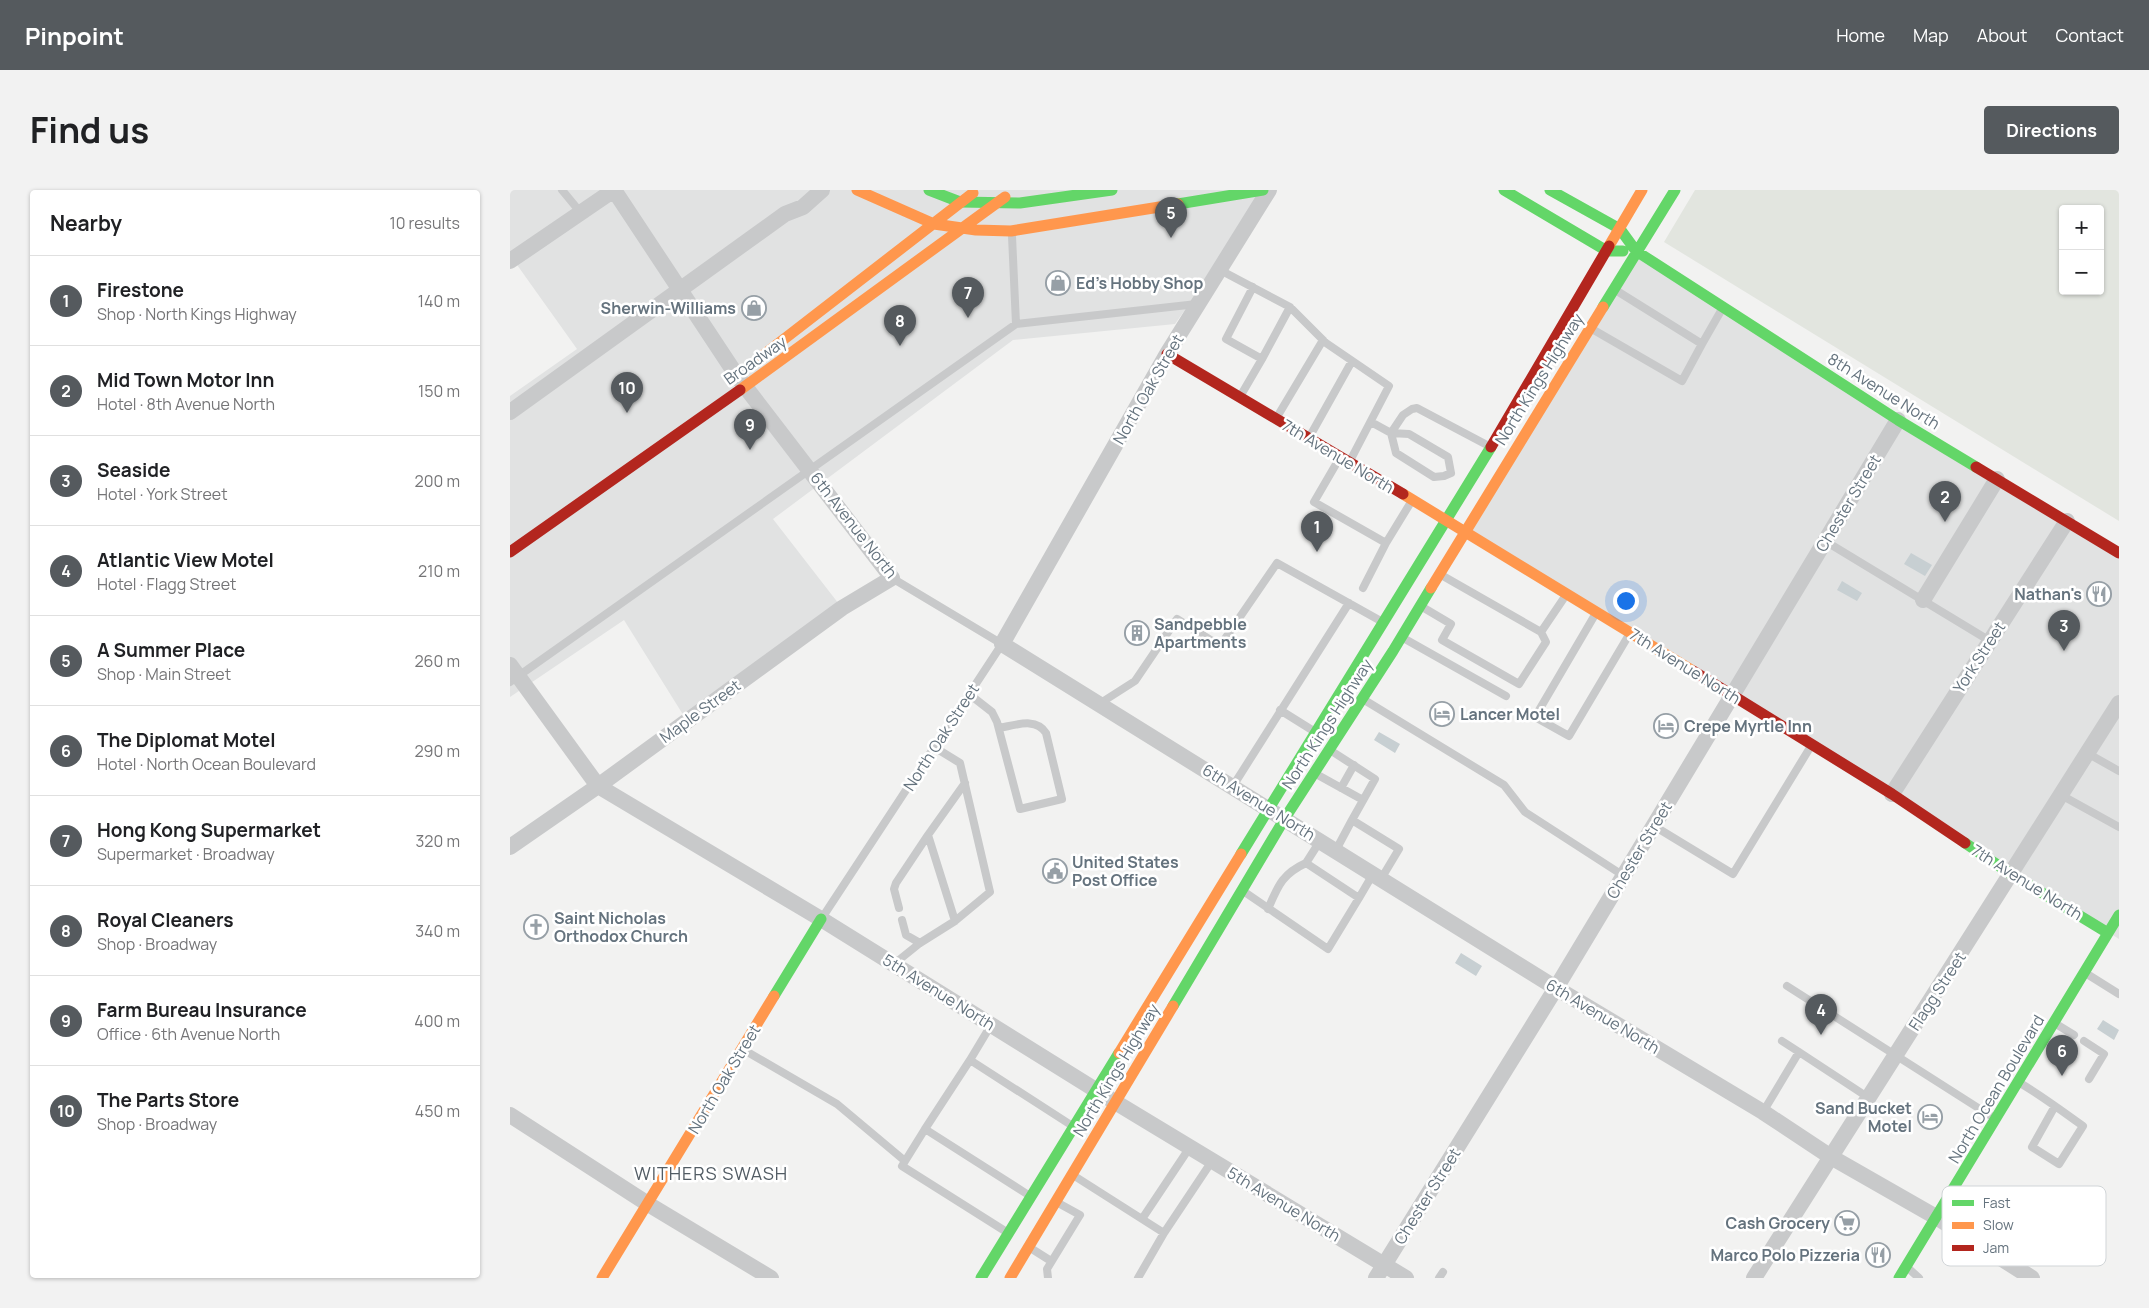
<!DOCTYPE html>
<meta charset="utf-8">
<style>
body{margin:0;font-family:Manrope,sans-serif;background:#f2f2f2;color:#202124}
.controls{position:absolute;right:15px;top:15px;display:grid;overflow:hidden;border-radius:5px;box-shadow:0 1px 4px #0004}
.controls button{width:45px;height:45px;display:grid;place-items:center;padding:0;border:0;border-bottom:1px solid #e0e0e0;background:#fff;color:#202124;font:25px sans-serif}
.you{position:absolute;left:1115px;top:410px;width:18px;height:18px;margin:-12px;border:4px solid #fff;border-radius:50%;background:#1a73e8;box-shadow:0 0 0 8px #1a73e833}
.badge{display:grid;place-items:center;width:32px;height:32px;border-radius:50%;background:#555a5e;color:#fff;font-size:16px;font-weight:700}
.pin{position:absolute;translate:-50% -41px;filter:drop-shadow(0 1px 2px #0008)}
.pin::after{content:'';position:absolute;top:26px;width:18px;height:15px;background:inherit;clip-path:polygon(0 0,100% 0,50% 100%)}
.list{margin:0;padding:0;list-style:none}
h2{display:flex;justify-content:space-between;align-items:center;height:65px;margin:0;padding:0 20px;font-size:21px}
h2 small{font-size:16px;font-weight:400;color:#757577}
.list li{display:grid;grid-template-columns:32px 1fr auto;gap:15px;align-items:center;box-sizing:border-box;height:90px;padding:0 20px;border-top:1px solid #e0e0e0}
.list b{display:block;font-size:19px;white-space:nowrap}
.list p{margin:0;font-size:16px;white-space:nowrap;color:#757577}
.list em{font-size:16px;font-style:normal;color:#757577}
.map{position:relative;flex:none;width:1609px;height:1088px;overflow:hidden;border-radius:5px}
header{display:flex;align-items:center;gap:30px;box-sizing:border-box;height:70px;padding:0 25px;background:#555a5e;color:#fff}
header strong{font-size:24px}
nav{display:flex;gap:28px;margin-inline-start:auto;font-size:18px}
.intro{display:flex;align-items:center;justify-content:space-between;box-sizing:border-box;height:120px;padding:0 30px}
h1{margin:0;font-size:35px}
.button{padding:12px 22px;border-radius:5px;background:#555a5e;color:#fff;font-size:18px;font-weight:700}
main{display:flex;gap:30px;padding:0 30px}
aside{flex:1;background:#fff;border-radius:5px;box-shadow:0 1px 4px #0004}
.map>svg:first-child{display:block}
.built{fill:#e1e2e2}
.green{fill:#e2e5df;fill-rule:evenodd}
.water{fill:#c7cfd2}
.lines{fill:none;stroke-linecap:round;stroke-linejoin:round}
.lane{stroke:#c8c9ca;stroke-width:8}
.street{stroke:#c8c9ca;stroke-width:16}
.fast{stroke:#63d668;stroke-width:11}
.slow{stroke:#ff974d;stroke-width:11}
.jam{stroke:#b3261e;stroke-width:11}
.labels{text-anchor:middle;stroke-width:5;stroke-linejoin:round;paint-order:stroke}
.poi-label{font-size:16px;font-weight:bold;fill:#65737e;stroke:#fff;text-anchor:start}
.street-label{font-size:16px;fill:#65737e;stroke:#fff}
.neighbourhood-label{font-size:18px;letter-spacing:1px;fill:#525c64;stroke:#fff}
.key{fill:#fff;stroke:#d1d5d8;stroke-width:1}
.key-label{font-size:14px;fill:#65737e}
</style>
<header>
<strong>Pinpoint</strong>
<nav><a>Home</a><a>Map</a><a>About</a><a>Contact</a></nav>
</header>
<div class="intro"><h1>Find us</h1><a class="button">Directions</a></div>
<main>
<aside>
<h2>Nearby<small>10 results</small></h2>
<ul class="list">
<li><span class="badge">1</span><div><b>Firestone</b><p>Shop · North Kings Highway</p></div><em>140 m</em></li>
<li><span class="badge">2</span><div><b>Mid Town Motor Inn</b><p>Hotel · 8th Avenue North</p></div><em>150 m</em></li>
<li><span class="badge">3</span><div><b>Seaside</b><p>Hotel · York Street</p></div><em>200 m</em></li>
<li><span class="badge">4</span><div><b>Atlantic View Motel</b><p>Hotel · Flagg Street</p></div><em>210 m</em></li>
<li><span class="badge">5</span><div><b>A Summer Place</b><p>Shop · Main Street</p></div><em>260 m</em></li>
<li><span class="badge">6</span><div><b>The Diplomat Motel</b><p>Hotel · North Ocean Boulevard</p></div><em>290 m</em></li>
<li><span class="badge">7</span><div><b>Hong Kong Supermarket</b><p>Supermarket · Broadway</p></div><em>320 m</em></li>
<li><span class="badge">8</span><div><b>Royal Cleaners</b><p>Shop · Broadway</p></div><em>340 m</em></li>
<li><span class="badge">9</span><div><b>Farm Bureau Insurance</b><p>Office · 6th Avenue North</p></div><em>400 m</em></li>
<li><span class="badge">10</span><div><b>The Parts Store</b><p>Shop · Broadway</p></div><em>450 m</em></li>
</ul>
</aside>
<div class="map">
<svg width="1609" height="1088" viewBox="0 0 1609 1088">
<rect width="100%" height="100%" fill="#f2f2f1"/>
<path class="built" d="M 0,0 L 759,0 L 665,134 L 503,150 L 263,329 L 332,418 L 177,531 L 114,430 L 0,507 L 0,206 L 67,159 L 0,65 Z
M 1126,61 L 1609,363 L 1609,749 L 955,340 Z"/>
<path class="green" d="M 1185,0 L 1609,0 L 1609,331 L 1154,52 ZM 1553,19 L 1590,19 L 1590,101 L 1553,101 Z"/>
<path class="water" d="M 1401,363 L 1422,375 L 1415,386 L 1394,374 Z
M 1332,391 L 1352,403 L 1347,411 L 1327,400 Z
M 869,542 L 890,554 L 885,563 L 864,550 Z
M 951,763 L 972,776 L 966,786 L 945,773 Z
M 1593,830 L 1609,840 L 1604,850 L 1587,839 Z"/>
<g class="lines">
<path class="lane" d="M 52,0 L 71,23
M 502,46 L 506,134 L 687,114
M 710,80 L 780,117 L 816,153 L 879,196 L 841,269
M 1082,139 L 1172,191 L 1192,154 L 1107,101
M 1192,154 L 1212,119
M 752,169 L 780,117
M 731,205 L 752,169 L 716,149 L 743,97
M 767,227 L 813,150
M 861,232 L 881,243 L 899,244 L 938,267 L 941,283
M 800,246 L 842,171
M 829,269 L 804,312 L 876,353 L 853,398
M 941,283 L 934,286 L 924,287 L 886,263 L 881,243 L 893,225 L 902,219 L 907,218 L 977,255
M 1315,351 L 1480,451
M 876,353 L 901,312
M 933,386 L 1031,442 L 1056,405
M 914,418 L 941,434 L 932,450 L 1009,494 L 1036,452 L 1031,442
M 1086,423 L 1025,527 L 1059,546 L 1120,443
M 895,449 L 996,506
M 0,492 L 506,134
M 459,504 L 482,522 L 487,532 L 510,619 L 552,609 L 536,543 C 526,527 506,535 489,538
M 856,511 L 994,595 L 1015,622 L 1114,686
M 589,514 L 625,491 L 667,429 L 710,456 L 767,373 L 869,430
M 770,520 L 802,540
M 823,562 L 865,589 L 842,630 L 889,659 L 871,689
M 1577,563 L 1609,581
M 806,584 L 853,610
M 723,596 L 839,413
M 831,598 L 844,575
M 1551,605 L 1609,637
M 1144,636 L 1223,684 L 1301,556
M 826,660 L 842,630
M 736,703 L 818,759 L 849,708 L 796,673 L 810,651
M 849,708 L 863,684
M 389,718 L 384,699 L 386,693 L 418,645
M 758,719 C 768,696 772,684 796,673
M 312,728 L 492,454 L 382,388
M 392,730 L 396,745 L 410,753
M 445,731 L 418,645 L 455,593
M 384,774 L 410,753 L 445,731 L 480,702 L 450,573 L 424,557
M 1577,784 L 1609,804
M 1277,796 L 1484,928
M 1546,834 L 1564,845
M 1272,851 L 1289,862
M 1574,851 L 1594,864 L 1579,889
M 234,860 L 327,914 L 395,971
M 460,870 L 481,835
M 1510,893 C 1532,906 1552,921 1573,936 L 1549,974 L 1522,957 L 1545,916
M 1253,922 L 1289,862 L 1359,908
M 415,939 L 392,976 L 495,1041
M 566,987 L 654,1043 L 702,971
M 517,1004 L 415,939 L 460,870 L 561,935
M 632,1029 L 680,957
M 522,1059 L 541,1071
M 1398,1078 L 1409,1088
M 538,1088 L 537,1079 L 570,1025 L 550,1014
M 628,1088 L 654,1043
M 929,1088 L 933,1082"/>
<path class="street" d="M 759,0 L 657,164 L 492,454 L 1046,798 L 1253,922 L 1321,967 L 1426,1027 L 1522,1088
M 0,71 L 104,0
M 0,222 L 275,24 L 293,17 L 312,0
M 1413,410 L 1487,289
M 0,475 L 88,596 L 311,729 L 605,912 L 896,1088
M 1382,604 L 1557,331
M 0,657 L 88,596 L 332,418 L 382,388 L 227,186 L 104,0
M 0,925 L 138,1014 L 261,1088
M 866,1088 L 1046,798 L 1388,230
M 1244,1088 L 1609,513"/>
<path class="fast" d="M 419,0 L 450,12 L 510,13 L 602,0
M 994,0 L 1097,61 L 1113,61
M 1040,0 L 1110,39 L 1126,61 L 1388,230 L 1466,277
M 668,14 L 753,0
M 1093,117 L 1165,0
M 1455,653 L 1501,684 L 1598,743
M 731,664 L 981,257
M 264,806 L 311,729
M 663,816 L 775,628 L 883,461 L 921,398
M 471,1088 L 609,863
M 1389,1088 L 1609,725"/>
<path class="slow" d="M 347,0 L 424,34 L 466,40 L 501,41 L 668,14
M 1099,56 L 1132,0
M 247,170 L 463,3
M 230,200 L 495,7
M 893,304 L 1183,481
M 921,398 L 1093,117
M 609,863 L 731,664
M 92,1088 L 264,806
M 500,1088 L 663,816"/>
<path class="jam" d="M 657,164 L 893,304
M 981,257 L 1099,56
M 1466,277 L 1609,363
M 0,362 L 230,200
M 1183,481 L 1382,604 L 1455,653"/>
</g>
<defs>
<symbol id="shop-ring" viewBox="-11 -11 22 22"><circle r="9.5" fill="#fff" stroke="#969fa6" stroke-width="1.5"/><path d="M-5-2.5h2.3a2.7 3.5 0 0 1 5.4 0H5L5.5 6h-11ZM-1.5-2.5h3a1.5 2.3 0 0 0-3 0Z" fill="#969fa6"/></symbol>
<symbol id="restaurant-ring" viewBox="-11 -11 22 22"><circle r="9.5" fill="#fff" stroke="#969fa6" stroke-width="1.5"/><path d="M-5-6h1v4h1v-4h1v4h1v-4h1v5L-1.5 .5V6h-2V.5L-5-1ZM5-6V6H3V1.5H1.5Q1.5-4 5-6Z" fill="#969fa6"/></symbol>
<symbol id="building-ring" viewBox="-11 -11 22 22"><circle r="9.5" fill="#fff" stroke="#969fa6" stroke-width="1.5"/><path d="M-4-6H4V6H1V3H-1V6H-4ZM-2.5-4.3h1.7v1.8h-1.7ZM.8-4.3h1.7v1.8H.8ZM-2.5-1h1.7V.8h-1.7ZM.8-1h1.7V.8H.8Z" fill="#969fa6"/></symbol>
<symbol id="hotel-ring" viewBox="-11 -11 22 22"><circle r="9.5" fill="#fff" stroke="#969fa6" stroke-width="1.5"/><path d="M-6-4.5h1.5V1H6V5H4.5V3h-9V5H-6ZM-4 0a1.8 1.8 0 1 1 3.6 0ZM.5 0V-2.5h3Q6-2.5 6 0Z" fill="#969fa6"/></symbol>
<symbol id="civic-ring" viewBox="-11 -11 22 22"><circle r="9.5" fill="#fff" stroke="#969fa6" stroke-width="1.5"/><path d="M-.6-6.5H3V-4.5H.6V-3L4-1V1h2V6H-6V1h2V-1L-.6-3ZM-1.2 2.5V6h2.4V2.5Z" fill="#969fa6"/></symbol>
<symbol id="church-ring" viewBox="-11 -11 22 22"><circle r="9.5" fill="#fff" stroke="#969fa6" stroke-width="1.5"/><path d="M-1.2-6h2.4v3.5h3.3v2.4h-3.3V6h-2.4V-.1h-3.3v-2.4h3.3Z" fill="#969fa6"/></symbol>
<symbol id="supermarket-ring" viewBox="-11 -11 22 22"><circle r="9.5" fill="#fff" stroke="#969fa6" stroke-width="1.5"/><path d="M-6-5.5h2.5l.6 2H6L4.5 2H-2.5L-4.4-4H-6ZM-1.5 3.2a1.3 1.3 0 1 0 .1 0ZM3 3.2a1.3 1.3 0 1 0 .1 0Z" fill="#969fa6"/></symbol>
</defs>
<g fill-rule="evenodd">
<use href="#shop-ring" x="534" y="79" width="28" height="28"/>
<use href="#shop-ring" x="230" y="104" width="28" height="28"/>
<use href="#restaurant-ring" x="1575" y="390" width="28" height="28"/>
<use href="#building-ring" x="613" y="429" width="28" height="28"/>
<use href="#hotel-ring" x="918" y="510" width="28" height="28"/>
<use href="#hotel-ring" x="1142" y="522" width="28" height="28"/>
<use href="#civic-ring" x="531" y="667" width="28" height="28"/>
<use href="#church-ring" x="12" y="723" width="28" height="28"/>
<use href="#hotel-ring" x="1406" y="913" width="28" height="28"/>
<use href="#supermarket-ring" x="1323" y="1019" width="28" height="28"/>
<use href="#restaurant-ring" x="1354" y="1051" width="28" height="28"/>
</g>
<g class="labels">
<g class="poi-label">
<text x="566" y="99">Ed's Hobby Shop</text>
<text x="226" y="124" text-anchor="end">Sherwin-Williams</text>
<text x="1572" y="410" text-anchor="end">Nathan's</text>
<text x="644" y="440">Sandpebble<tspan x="644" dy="18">Apartments</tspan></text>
<text x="950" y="530">Lancer Motel</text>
<text x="1174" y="542">Crepe Myrtle Inn</text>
<text x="562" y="678">United States<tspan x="562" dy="18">Post Office</tspan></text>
<text x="44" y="734">Saint Nicholas<tspan x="44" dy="18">Orthodox Church</tspan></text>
<text x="1402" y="924" text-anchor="end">Sand Bucket<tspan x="1402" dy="18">Motel</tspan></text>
<text x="1320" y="1039" text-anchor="end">Cash Grocery</text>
<text x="1350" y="1071" text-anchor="end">Marco Polo Pizzeria</text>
</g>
<g class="street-label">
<text transform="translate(245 170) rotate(-35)" y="6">Broadway</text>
<text transform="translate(1029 189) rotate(-58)" y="6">North Kings Highway</text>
<text transform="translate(638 199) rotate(-60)" y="6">North Oak Street</text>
<text transform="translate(1374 201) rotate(32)" y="6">8th Avenue North</text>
<text transform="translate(828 266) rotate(31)" y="6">7th Avenue North</text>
<text transform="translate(1338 313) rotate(-59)" y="6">Chester Street</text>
<text transform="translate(344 335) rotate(52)" y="6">6th Avenue North</text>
<text transform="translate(1469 467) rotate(-57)" y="6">York Street</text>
<text transform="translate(1175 476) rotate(32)" y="6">7th Avenue North</text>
<text transform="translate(190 521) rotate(-36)" y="6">Maple Street</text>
<text transform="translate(817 534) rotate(-57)" y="6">North Kings Highway</text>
<text transform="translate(431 547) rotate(-57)" y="6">North Oak Street</text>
<text transform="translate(749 612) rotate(32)" y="6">6th Avenue North</text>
<text transform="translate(1129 660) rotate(-59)" y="6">Chester Street</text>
<text transform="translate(1517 692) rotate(32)" y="6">7th Avenue North</text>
<text transform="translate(1427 801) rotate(-57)" y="6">Flagg Street</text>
<text transform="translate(429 802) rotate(32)" y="6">5th Avenue North</text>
<text transform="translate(1093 826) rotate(31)" y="6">6th Avenue North</text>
<text transform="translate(606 880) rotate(-59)" y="6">North Kings Highway</text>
<text transform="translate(214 889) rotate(-59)" y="6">North Oak Street</text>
<text transform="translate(1486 899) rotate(-59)" y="6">North Ocean Boulevard</text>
<text transform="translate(917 1006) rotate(-58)" y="6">Chester Street</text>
<text transform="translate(774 1014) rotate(31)" y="6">5th Avenue North</text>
</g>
<g class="neighbourhood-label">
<text x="201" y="990">WITHERS SWASH</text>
</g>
</g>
<rect x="1432" y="996" width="164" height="80" rx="8" class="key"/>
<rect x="1442" y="1010" width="22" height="6" fill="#63d668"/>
<rect x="1442" y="1032" width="22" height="7" fill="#ff974d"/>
<rect x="1442" y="1055" width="22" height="6" fill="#b3261e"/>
<g class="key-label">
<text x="1473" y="1018">Fast</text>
<text x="1473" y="1040">Slow</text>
<text x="1473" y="1063">Jam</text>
</g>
</svg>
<div class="controls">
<button>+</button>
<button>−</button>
</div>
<div class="you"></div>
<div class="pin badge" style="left:807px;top:362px">1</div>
<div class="pin badge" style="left:1435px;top:332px">2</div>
<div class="pin badge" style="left:1554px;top:461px">3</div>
<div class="pin badge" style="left:1311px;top:845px">4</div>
<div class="pin badge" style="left:661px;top:48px">5</div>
<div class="pin badge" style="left:1552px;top:886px">6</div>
<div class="pin badge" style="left:458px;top:128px">7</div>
<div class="pin badge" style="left:390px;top:156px">8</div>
<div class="pin badge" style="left:240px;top:260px">9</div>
<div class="pin badge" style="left:117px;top:223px">10</div>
</div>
</main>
